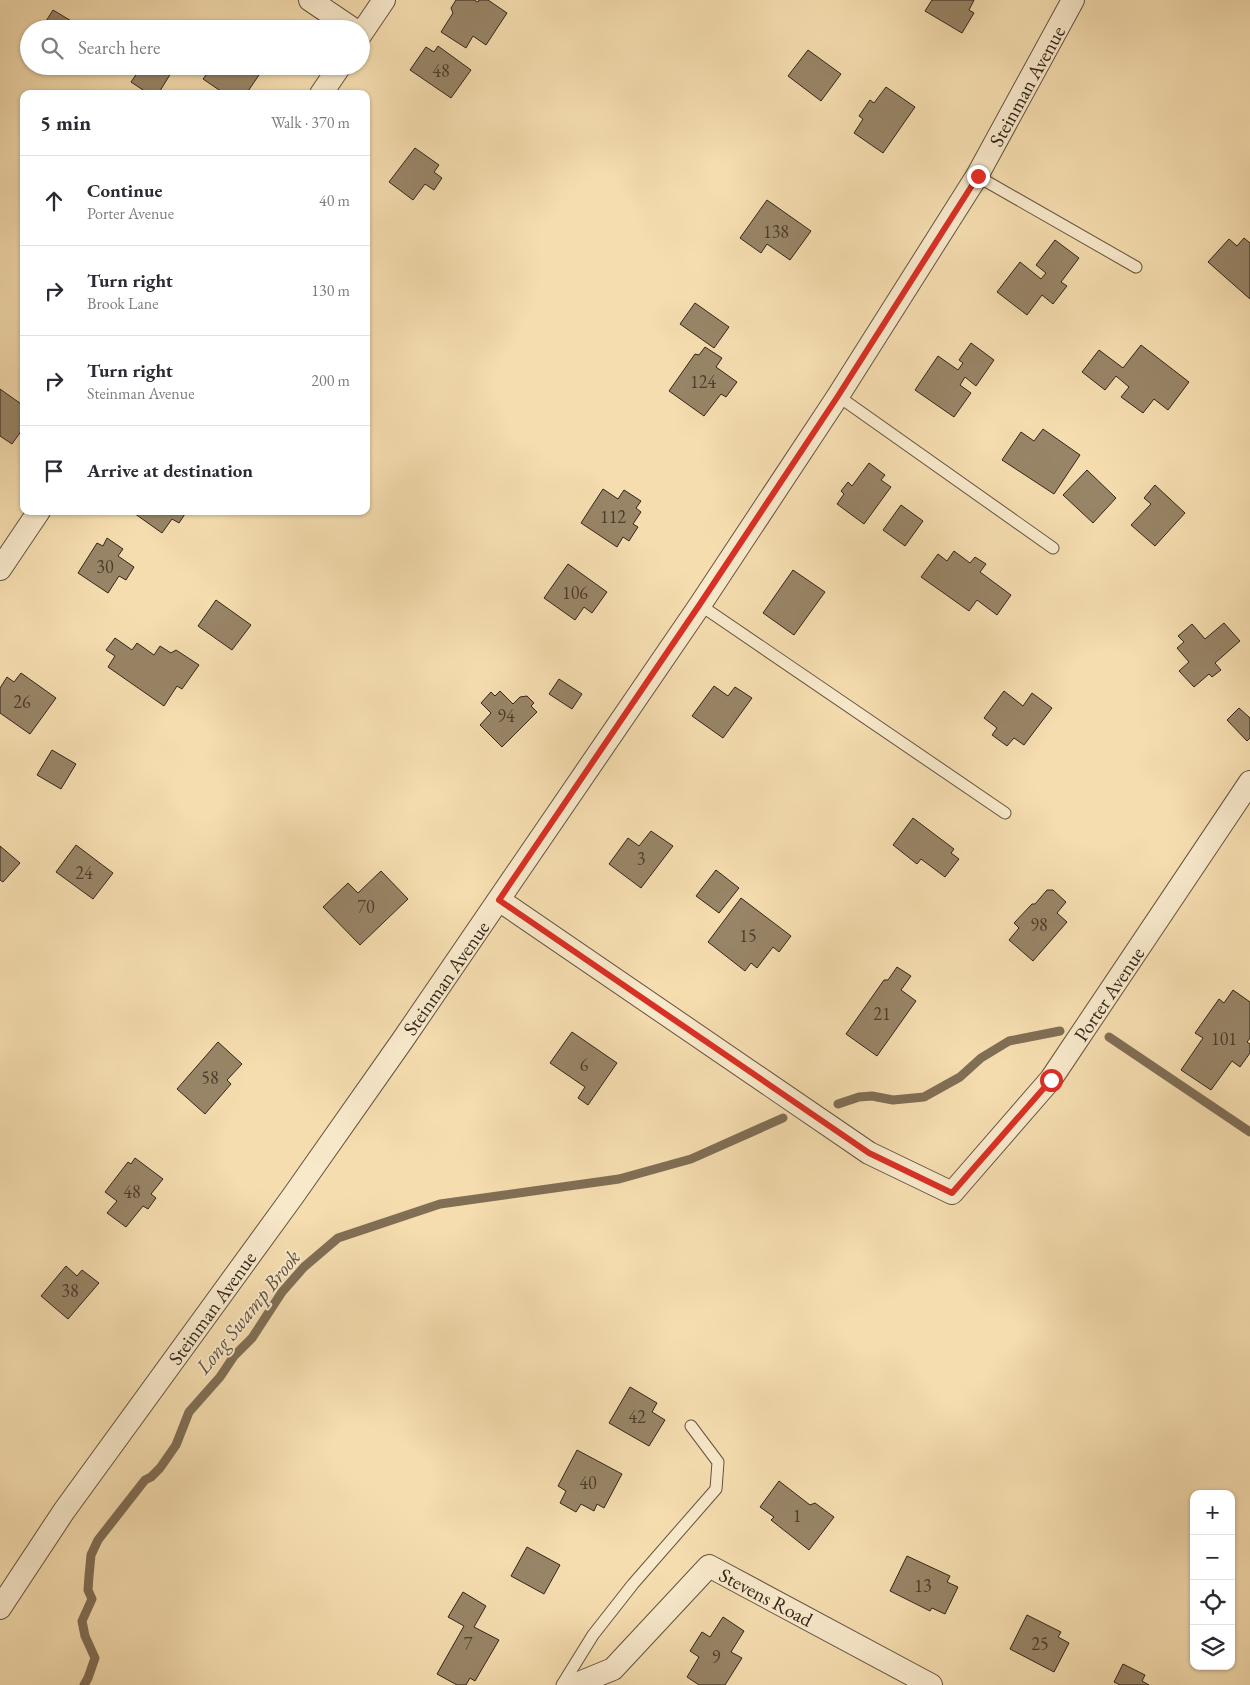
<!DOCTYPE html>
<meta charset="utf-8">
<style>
body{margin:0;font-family:"EB Garamond",serif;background:#f2f2f3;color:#2b2b33}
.controls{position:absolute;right:15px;bottom:15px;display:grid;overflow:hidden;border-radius:10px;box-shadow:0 1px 4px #0004}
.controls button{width:45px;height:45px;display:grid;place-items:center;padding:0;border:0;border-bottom:1px solid #e1e1e2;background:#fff;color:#2b2b33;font:25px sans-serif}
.stop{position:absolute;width:15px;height:15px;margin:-11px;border:4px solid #d93025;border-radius:50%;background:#fff}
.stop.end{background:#d93025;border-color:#fff;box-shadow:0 1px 5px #0008}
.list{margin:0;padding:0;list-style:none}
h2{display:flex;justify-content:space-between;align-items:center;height:65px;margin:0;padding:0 20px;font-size:21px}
h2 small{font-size:16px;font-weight:400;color:#7c7c81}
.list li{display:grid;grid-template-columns:32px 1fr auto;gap:15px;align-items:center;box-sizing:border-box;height:90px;padding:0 20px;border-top:1px solid #e1e1e2}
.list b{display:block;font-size:19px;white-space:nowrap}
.list p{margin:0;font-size:16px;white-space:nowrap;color:#7c7c81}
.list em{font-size:16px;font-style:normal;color:#7c7c81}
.icon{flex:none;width:28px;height:28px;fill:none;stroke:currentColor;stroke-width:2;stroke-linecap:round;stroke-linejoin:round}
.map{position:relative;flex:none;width:1250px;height:1685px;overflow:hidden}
.search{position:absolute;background:#fff;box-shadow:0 1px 4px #0004;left:20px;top:20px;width:350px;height:55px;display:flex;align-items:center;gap:12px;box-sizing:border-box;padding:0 18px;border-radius:28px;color:#7c7c81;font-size:19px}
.panel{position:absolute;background:#fff;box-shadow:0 1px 4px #0004;left:20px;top:90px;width:350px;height:425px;border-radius:10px}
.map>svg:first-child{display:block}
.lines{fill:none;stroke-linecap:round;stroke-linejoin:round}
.stream{stroke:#806e55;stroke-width:9}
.building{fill:#988567;stroke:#33251a}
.lane-casing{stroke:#64533f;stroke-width:13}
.street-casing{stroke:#64533f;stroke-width:24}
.lane{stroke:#f8e9cb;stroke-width:11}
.street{stroke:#f8e9cb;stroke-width:22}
.route{stroke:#d93025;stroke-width:6}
.labels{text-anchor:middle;stroke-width:4;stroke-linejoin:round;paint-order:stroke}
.number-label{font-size:18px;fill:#4c3d2d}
.street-label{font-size:20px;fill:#33251a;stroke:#f8e9cb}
.water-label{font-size:21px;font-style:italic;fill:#604f3c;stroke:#f8e9cb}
</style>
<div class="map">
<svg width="1250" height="1685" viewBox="0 0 1250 1685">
<rect width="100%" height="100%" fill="#f5ddaf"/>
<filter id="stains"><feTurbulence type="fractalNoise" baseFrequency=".004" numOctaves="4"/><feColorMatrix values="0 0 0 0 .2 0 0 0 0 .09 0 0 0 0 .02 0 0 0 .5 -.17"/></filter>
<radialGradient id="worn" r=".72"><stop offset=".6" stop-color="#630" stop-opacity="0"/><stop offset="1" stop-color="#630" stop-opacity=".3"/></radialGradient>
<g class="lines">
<path class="stream" d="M 1109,1037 L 1250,1132
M 838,1104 L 859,1097 L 872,1096 L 893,1100 L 924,1097 L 960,1077 L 981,1058 L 1009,1041 L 1060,1031
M 84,1685 L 88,1678 L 95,1658 L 85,1636 L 82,1621 L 92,1599 L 88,1590 L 89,1576 L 91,1555 L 98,1540 L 145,1480 L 151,1477 L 160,1468 L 176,1445 L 189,1412 L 220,1377 L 234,1356 L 252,1338 L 282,1292 L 304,1267 L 338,1238 L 440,1204 L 619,1179 L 691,1159 L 783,1118"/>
</g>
<path class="building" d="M 456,0 L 474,0 L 478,2 L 479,0 L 488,0 L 507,13 L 486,45 L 473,36 L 466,48 L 441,32 L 453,13 L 451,8 Z
M 932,0 L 974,0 L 969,10 L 974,13 L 962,33 L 925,11 Z
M 53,10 L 83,28 L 83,29 L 41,29 Z
M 438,46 L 471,70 L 451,98 L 410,70 L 426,47 L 434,52 Z
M 808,50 L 841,74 L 821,101 L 788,76 Z
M 142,66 L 161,66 L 171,73 L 158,94 L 149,94 L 131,82 Z
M 193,66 L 246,66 L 259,75 L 246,94 L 225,94 L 203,79 L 206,75 Z
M 886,87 L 915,107 L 883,153 L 854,133 L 863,119 L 859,116 L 870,100 L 874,103 Z
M 415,148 L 439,165 L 434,172 L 442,178 L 434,190 L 425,184 L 413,200 L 389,182 Z
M 767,200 L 811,231 L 790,260 L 767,244 L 761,253 L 740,238 Z
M 1244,238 L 1250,243 L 1250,299 L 1208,262 L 1229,239 L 1237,246 Z
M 1055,240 L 1079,258 L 1061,282 L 1067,286 L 1053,304 L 1042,295 L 1027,315 L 997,292 L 1020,262 L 1041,279 L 1046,273 L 1036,265 Z
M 695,303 L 729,327 L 714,348 L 680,324 Z
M 971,343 L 994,360 L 976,386 L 965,377 L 960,385 L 971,393 L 954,417 L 915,390 L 938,356 L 958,370 L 963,363 L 959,360 Z
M 1141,345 L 1189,382 L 1168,410 L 1154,399 L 1143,413 L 1121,397 L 1129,387 L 1116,376 L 1105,390 L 1082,372 L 1099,350 L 1123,368 Z
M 705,347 L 722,358 L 716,367 L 737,382 L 726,397 L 721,394 L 704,416 L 669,391 L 695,354 L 699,355 Z
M 0,389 L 24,406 L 24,427 L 12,444 L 0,436 Z
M 1043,429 L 1080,455 L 1054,494 L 1002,460 L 1021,432 L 1034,441 Z
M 869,463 L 885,475 L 881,480 L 891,487 L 864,524 L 837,504 L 844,494 L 841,491 L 848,482 L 852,486 Z
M 1087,470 L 1116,498 L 1093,523 L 1063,495 Z
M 1155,485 L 1185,513 L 1155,546 L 1131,525 L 1151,504 L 1144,498 Z
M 603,489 L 618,499 L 624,490 L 641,501 L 636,508 L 641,512 L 633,524 L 638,527 L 629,541 L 623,537 L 617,547 L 581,523 Z
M 901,505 L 923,521 L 905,546 L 883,530 Z
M 131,511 L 187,511 L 179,523 L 172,519 L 162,533 Z
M 107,538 L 123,549 L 118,556 L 134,567 L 126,580 L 119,576 L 108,593 L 78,573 L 97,543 L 103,546 Z
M 954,551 L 970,563 L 975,557 L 986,564 L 980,572 L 1011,595 L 997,615 L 977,600 L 969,611 L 921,577 L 938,554 L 947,561 Z
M 568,564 L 607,592 L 592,613 L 584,607 L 575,620 L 544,598 Z
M 793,570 L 825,592 L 794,635 L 763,613 Z
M 216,600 L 251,625 L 232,650 L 198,626 Z
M 1224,623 L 1240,641 L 1215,663 L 1221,670 L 1212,677 L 1209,674 L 1194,687 L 1179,671 L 1189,662 L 1177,648 L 1184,642 L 1178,636 L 1192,624 L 1205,639 Z
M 115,638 L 132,650 L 137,643 L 154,655 L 160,646 L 171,653 L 176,650 L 199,665 L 182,689 L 177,686 L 164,706 L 108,667 L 115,656 L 106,650 Z
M 21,673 L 56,698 L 30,734 L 0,713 L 0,688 L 7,677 L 14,682 Z
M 559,679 L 582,694 L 572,709 L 549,694 Z
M 714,686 L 728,696 L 735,687 L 752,698 L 723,738 L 692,716 Z
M 500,691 L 513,704 L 520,697 L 527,696 L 534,703 L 531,706 L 537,712 L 502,747 L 480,725 L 491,713 L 481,703 L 491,692 L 495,696 Z
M 1004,691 L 1023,706 L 1032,693 L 1052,708 L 1024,745 L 1014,738 L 1007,746 L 992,735 L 997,728 L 984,718 Z
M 1239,708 L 1250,718 L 1250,738 L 1247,741 L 1227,720 Z
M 52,750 L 76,764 L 61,789 L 37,775 Z
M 913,818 L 954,849 L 951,853 L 959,859 L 945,877 L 921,859 L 917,864 L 893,845 Z
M 651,831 L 673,846 L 641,888 L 609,864 L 628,838 L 639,846 Z
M 76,845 L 113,873 L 93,899 L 56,872 Z
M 0,846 L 20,863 L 3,882 L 0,880 Z
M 716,870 L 739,888 L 719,913 L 696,896 Z
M 381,871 L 408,899 L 360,945 L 323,907 L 348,883 L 358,893 Z
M 1047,890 L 1053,890 L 1066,902 L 1057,913 L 1067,922 L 1033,961 L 1009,940 L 1019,928 L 1014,923 L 1032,904 L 1035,904 Z
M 741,898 L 791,936 L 779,952 L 773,947 L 757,968 L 751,963 L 745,971 L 708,942 Z
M 897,967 L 911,976 L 901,990 L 916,1001 L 877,1056 L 846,1034 L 884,980 L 888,980 Z
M 1233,990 L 1250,1002 L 1250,1038 L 1247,1042 L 1250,1044 L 1250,1053 L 1240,1067 L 1232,1061 L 1211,1090 L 1181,1070 L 1203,1038 L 1195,1033 L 1219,999 L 1224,1003 Z
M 572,1032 L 617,1063 L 588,1105 L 578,1098 L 585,1087 L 550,1063 Z
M 218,1042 L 242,1064 L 227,1080 L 231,1084 L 205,1114 L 177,1089 Z
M 135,1158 L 163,1179 L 151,1194 L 156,1198 L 148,1209 L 143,1206 L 126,1227 L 107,1213 L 117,1201 L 105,1192 L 128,1162 L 131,1164 Z
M 66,1266 L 77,1276 L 82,1270 L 99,1283 L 68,1319 L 41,1296 Z
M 630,1387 L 657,1403 L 652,1412 L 665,1420 L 649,1446 L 609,1423 Z
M 577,1450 L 622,1474 L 604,1508 L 597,1504 L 594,1511 L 581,1504 L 576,1512 L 560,1503 L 566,1491 L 558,1486 Z
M 779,1481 L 810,1505 L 815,1503 L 834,1517 L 809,1550 L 771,1520 L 774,1517 L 760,1507 Z
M 527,1547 L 560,1565 L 544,1594 L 511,1576 Z
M 907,1556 L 950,1576 L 947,1582 L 958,1587 L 945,1614 L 932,1608 L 930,1611 L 890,1591 Z
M 463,1592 L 486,1606 L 474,1627 L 499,1640 L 475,1681 L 470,1678 L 466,1685 L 457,1685 L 437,1674 L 464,1626 L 448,1617 Z
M 1027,1615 L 1061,1632 L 1058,1637 L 1069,1643 L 1054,1672 L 1010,1649 Z
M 723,1617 L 744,1631 L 731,1652 L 742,1658 L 725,1685 L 699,1685 L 687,1677 L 699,1657 L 690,1651 L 702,1632 L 710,1637 Z
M 1123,1664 L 1145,1675 L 1142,1681 L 1149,1685 L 1120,1685 L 1114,1682 Z"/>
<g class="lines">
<defs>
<path id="lane" d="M 977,176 L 1136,267
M 838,396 L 1053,548
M 700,605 L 1005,813
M 562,1685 L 593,1635 L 633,1584 L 716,1489 L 718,1462 L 691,1426"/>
<path id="street" d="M 310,0 L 353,29
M 361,34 L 384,0
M 321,94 L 340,66
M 0,569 L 39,511
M 499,900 L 869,1153 L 952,1193 L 1051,1079 L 1250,782
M 0,1608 L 64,1511 L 293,1196 L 402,1041 L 700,605 L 838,396 L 977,176 L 1073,0
M 574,1685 L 613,1669 L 709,1566 L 931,1685"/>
</defs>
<use href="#lane" class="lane-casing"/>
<use href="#street" class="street-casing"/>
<use href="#lane" class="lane"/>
<use href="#street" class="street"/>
</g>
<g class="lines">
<path class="route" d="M 978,176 L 838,396 L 700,604 L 499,900 L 869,1153 L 952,1193 L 1051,1080"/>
</g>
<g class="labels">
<g class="number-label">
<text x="441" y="77">48</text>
<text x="776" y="238">138</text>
<text x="703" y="388">124</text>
<text x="613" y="523">112</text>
<text x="105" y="573">30</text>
<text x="575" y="599">106</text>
<text x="22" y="708">26</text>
<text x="506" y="722">94</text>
<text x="641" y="865">3</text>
<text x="84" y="879">24</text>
<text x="366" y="913">70</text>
<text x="1039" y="931">98</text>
<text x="748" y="942">15</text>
<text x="882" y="1020">21</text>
<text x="1224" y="1045">101</text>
<text x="584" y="1071">6</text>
<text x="210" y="1084">58</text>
<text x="132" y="1198">48</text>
<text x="70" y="1297">38</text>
<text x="637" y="1423">42</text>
<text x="588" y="1489">40</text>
<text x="797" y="1522">1</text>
<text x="923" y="1592">13</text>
<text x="468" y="1650">7</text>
<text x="1040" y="1650">25</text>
<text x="716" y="1663">9</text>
</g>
<g class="street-label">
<text transform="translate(1027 86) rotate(-61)" y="7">Steinman Avenue</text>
<text transform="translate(446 978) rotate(-55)" y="7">Steinman Avenue</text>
<text transform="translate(1109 994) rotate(-56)" y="7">Porter Avenue</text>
<text transform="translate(212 1308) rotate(-54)" y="7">Steinman Avenue</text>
<text transform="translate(766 1597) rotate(28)" y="7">Stevens Road</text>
</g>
<g class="water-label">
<text transform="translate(248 1312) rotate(-51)" y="7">Long Swamp Brook</text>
</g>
</g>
<rect width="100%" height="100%" filter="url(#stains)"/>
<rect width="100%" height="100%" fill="url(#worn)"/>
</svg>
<div class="controls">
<button>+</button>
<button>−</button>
<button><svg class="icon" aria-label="locate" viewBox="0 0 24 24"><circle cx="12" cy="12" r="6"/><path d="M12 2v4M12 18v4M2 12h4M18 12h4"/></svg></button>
<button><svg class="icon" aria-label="layers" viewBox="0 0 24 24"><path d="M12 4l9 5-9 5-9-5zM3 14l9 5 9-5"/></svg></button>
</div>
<div class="stop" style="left:1051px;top:1080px"></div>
<div class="stop end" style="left:978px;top:176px"></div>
<div class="search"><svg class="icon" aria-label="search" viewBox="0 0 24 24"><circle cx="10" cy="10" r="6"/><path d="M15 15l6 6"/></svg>Search here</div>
<section class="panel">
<h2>5 min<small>Walk · 370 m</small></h2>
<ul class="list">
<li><svg class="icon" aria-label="ahead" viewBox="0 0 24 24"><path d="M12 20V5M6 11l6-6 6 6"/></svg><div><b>Continue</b><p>Porter Avenue</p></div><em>40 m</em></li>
<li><svg class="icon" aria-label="right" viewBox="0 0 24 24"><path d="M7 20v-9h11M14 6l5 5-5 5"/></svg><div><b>Turn right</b><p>Brook Lane</p></div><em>130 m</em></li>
<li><svg class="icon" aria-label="right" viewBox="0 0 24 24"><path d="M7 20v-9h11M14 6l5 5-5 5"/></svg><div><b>Turn right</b><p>Steinman Avenue</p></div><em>200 m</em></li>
<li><svg class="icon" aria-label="arrive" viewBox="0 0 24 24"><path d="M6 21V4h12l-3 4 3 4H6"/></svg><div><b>Arrive at destination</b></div></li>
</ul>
</section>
</div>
